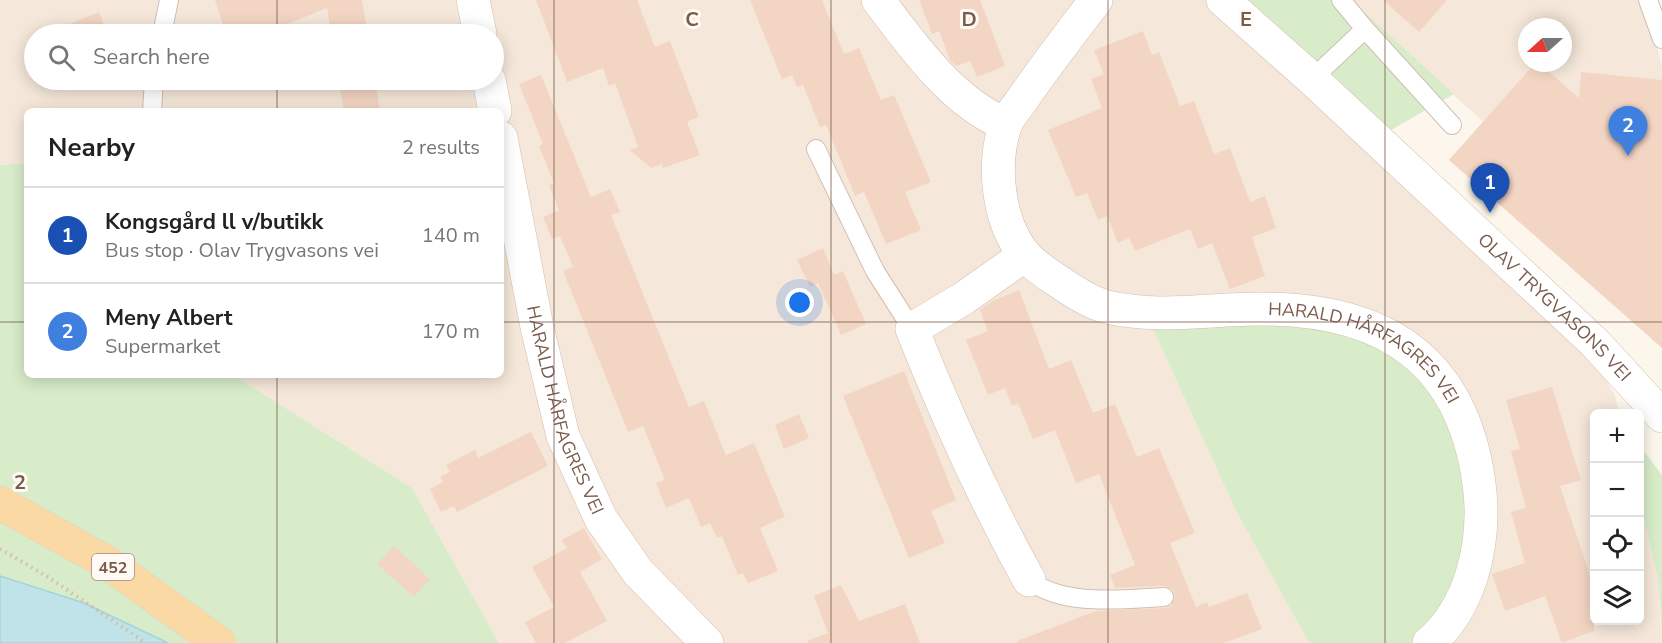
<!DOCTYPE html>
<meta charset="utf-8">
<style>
body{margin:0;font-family:"Nunito Sans",sans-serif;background:#f2f2f2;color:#222}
.controls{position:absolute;right:18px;bottom:18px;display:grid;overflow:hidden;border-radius:9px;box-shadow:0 3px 15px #0003}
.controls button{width:54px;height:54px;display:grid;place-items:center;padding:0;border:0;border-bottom:2px solid #e0e0e0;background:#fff;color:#222;font:30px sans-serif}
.compass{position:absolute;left:1518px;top:18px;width:54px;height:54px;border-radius:50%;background:#fff;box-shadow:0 3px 15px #0003;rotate:249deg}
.you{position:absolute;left:800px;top:303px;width:21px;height:21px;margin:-15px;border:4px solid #fff;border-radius:50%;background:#1a73e8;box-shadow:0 0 0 9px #1a73e833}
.badge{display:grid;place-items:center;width:39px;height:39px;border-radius:50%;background:#e76f51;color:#fff;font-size:20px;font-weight:700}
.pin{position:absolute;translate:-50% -50px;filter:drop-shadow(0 2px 3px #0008)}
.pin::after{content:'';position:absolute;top:32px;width:21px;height:18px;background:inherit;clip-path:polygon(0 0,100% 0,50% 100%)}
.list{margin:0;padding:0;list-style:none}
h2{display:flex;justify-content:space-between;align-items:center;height:78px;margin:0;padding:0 24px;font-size:26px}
h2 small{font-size:20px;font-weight:400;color:#767676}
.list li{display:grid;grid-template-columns:39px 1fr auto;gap:18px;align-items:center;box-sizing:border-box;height:96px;padding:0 24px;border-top:2px solid #e0e0e0}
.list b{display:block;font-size:22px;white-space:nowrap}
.list p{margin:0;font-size:20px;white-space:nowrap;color:#767676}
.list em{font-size:20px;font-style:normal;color:#767676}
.icon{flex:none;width:33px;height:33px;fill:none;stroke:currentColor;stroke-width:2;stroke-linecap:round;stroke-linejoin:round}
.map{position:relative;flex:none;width:1662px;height:643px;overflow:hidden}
.search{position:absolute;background:#fff;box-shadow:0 3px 15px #0003;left:24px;top:24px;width:480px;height:66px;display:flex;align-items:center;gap:15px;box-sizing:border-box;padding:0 21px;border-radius:33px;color:#767676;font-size:22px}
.panel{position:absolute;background:#fff;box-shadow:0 3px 15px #0003;left:24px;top:108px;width:480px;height:270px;border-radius:9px}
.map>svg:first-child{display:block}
.residential{fill:#f5e8da;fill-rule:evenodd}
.green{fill:#d8ecc9}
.water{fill:#bfe3e8;stroke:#a5d3da;stroke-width:1.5}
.building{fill:#f3d5c3}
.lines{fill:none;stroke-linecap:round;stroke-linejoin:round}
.lane-casing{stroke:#d1beb0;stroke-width:20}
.street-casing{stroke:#d1beb0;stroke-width:34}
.secondary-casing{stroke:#d6c0b0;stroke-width:34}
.primary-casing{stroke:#dad1cd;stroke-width:34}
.path{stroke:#d9b8a5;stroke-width:4;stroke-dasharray:1.5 4.5;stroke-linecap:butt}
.lane{stroke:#fff;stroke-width:18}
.street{stroke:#fff;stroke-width:33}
.secondary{stroke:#fff;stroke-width:33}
.primary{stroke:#fbd9a5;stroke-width:33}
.grid{fill:none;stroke:#7a5c4d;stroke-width:1.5;stroke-opacity:0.55}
.labels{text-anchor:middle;stroke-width:6;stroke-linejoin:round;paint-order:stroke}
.shield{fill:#fffaf3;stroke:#a28b7f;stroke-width:1.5}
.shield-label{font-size:16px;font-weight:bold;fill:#7a5c4d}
.street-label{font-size:18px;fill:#7a5c4d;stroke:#fffaf3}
.grid-label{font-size:20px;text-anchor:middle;font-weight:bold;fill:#7a5c4d;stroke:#fffaf3;stroke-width:6;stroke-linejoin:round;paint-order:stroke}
</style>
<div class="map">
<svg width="1662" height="643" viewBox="0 0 1662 643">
<rect width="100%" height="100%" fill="#fdf6ec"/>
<path class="residential" d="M 0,0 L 1240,0 L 1568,316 L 1615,395 L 1619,413 L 1594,414 L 1594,620 L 1640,620 L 1640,502 L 1658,580 L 1662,643 L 1411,643 L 1426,637 L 1150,322 L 1236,511 L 1309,643 L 499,643 L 412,488 L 233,375 L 501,375 L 501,111 L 27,111 L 27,163 L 0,165 ZM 34,34 L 494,34 L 494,80 L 34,80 Z
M 1351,0 L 1650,0 L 1647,5 L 1662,67 L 1662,287 ZM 1527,27 L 1563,27 L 1563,63 L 1527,63 Z"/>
<path class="green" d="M 1240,0 L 1351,0 L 1454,94 L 1377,138 Z
M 27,163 L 27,375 L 233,375 L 412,488 L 499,643 L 168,643 L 84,603 L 0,576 L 0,165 Z
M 1331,307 L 1452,377 L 1482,516 L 1426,637 L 1411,643 L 1309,643 L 1236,511 L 1150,322 Z
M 1640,446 L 1662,475 L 1662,634 L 1658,580 L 1640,501 Z"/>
<path class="water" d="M 0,576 L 84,603 L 168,643 L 0,643 Z"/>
<path class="building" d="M 215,0 L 362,0 L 368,34 L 331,34 L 327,8 L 263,34 L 226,34 Z
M 536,0 L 637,0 L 655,47 L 670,41 L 699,117 L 687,122 L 700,155 L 663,168 L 662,164 L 651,168 L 630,150 L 638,147 L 615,83 L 609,86 L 603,68 L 567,82 Z
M 750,0 L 822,0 L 844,54 L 859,48 L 881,100 L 894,95 L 931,182 L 905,192 L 921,230 L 886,244 L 864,192 L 855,196 L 826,125 L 820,127 L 803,85 L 797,87 L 792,75 L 782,79 Z
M 919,0 L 980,0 L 1005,66 L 977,77 L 970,61 L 956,66 L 950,60 L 939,31 L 932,34 Z
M 1383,0 L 1447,0 L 1419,32 Z
M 99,12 L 108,34 L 46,34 Z
M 1143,31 L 1152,55 L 1159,52 L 1180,106 L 1194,101 L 1214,154 L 1230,148 L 1250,202 L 1265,196 L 1276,228 L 1252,237 L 1265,276 L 1230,289 L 1212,243 L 1198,249 L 1190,229 L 1135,251 L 1129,238 L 1118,243 L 1107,216 L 1098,220 L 1087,193 L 1076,197 L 1048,130 L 1102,108 L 1091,79 L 1104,74 L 1094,50 Z
M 1535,63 L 1539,63 L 1579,98 L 1581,72 L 1662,80 L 1662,348 L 1449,160 Z
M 541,75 L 591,197 L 610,189 L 620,212 L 611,215 L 689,407 L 704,401 L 726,455 L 754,443 L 785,517 L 760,528 L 778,571 L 748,583 L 743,573 L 738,575 L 722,536 L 717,538 L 710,523 L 701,527 L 689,498 L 666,508 L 656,483 L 665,480 L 643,426 L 628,432 L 563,271 L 573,267 L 560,236 L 552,239 L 543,217 L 559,210 L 549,185 L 554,183 L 539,146 L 543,144 L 519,84 Z
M 338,80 L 375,80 L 380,111 L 344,111 Z
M 823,248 L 834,275 L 843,271 L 866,324 L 841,335 L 818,283 L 810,287 L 797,260 Z
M 1019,290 L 1049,369 L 1071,360 L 1093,413 L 1115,404 L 1137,457 L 1159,448 L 1195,533 L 1170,543 L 1196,607 L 1207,602 L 1209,607 L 1247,593 L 1262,629 L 1224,643 L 1017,643 L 1017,641 L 1096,611 L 1165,608 L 1171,606 L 1175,597 L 1173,590 L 1164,586 L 1115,588 L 1110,575 L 1135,565 L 1099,474 L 1076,483 L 1055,430 L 1033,439 L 1018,403 L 1012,406 L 1005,388 L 988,395 L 966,340 L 988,331 L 980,310 L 992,301 Z
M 904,371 L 956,500 L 931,511 L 945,543 L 909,558 L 843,396 Z
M 1552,387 L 1581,480 L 1560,486 L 1594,587 L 1594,631 L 1562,643 L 1545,596 L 1505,611 L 1492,574 L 1525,563 L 1511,512 L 1526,508 L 1511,451 L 1520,449 L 1506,400 Z
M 799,414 L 809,438 L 784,449 L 775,425 Z
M 531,432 L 548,466 L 457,512 L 454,506 L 441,512 L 430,489 L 443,482 L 440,477 L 450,472 L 446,465 L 475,450 L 478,458 Z
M 584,528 L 602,559 L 580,572 L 607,621 L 565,643 L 536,643 L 525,622 L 554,607 L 532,567 L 567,548 L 562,540 Z
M 394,546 L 430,579 L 414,597 L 377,564 Z
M 841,585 L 859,621 L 905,604 L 920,643 L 808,643 L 807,641 L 828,633 L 814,596 Z"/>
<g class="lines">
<defs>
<path id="lane" d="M 1341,0 L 1365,29
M 1648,0 L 1662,39
M 162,34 L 169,0
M 1312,79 L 1365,29 L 1452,125
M 152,111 L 154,80
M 816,149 L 875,271 L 912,329
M 1029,580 C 1064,607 1122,599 1164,597"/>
<g id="street">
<path d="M 473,0 L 480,34"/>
<path d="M 878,0 C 913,46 951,101 1005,124"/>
<path id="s1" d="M 1096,0 C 1071,33 1045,66 1022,100 C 1016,108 1008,117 1005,126 C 992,166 998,221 1024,254 C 1034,266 1049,275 1061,283 C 1074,292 1091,303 1107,307 C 1158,319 1209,309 1261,309 C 1387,309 1466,362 1480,492 C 1485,544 1471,608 1429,643"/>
<path d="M 489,80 L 495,111"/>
<path id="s2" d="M 501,138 L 537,327 L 563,436 L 601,519 L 638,572 L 707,643"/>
<path d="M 1025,255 L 964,298 L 912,329 C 946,415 984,498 1029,580"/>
</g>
<g id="secondary">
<path id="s3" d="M 1223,0 L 1312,79 L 1595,343 L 1662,416"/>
</g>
<path id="primary" d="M 0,503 L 108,563 L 219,643"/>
</defs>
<use href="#lane" class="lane-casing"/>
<use href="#street" class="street-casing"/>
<use href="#secondary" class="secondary-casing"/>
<use href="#primary" class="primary-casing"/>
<path class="path" d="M 0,549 L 48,577 L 146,643"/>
<use href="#lane" class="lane"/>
<use href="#street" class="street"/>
<use href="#secondary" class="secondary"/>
<use href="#primary" class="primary"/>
</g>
<path class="grid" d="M 277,0 L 277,34M 554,0 L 554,643M 831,0 L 831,643M 1108,0 L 1108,643M 1385,0 L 1385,643M 277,80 L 277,111M 0,322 L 27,322M 501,322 L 1662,322M 277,375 L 277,643"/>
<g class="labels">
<rect class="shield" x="92" y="554" width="42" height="26" rx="4.5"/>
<g class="shield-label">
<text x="113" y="573">452</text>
</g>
<g class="street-label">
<text dy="6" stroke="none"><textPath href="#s3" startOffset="452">OLAV TRYGVASONS VEI</textPath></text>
<text dy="6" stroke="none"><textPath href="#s1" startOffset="660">HARALD HÅRFAGRES VEI</textPath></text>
<text dy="6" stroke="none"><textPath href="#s2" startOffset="280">HARALD HÅRFAGRES VEI</textPath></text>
</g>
</g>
<g class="grid-label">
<text x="692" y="26">C</text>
<text x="969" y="26">D</text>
<text x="1246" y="26">E</text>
<text x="20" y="489">2</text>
</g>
</svg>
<div class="controls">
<button>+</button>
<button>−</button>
<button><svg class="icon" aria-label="locate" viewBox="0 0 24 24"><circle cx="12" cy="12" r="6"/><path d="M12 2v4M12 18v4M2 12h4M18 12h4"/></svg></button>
<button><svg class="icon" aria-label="layers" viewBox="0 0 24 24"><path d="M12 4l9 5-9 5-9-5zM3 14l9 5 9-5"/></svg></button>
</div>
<svg class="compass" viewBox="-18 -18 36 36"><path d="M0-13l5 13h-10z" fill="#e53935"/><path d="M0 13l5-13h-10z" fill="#767676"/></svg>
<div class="you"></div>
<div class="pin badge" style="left:1490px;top:213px;background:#1a4fb4">1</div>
<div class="pin badge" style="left:1628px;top:156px;background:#3f7fe0">2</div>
<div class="search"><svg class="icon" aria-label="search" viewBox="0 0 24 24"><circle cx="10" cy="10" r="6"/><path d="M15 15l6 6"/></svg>Search here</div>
<section class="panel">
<h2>Nearby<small>2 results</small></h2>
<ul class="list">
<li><span class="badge" style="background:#1a4fb4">1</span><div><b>Kongsgård ll v/butikk</b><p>Bus stop · Olav Trygvasons vei</p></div><em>140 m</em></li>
<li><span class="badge" style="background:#3f7fe0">2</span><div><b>Meny Albert</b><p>Supermarket</p></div><em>170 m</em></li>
</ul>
</section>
</div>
